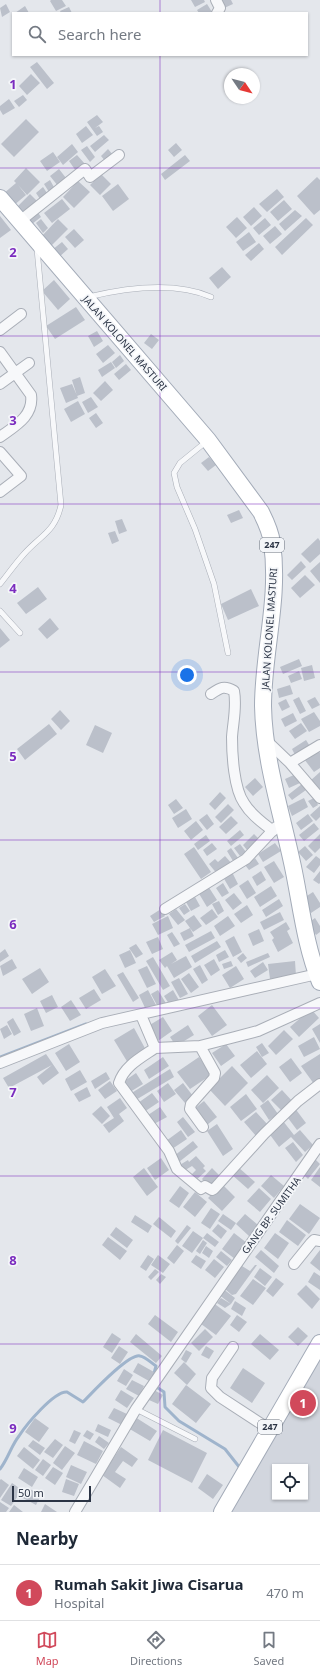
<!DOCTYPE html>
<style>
body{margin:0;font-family:"Noto Sans",sans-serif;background:#f6f6f7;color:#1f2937}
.controls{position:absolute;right:12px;bottom:12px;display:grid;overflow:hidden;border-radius:0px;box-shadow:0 1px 3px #0004}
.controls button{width:36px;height:36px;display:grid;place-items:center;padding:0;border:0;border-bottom:1px solid #e0e1e3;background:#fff;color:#1f2937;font:20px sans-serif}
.compass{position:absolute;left:224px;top:68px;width:36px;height:36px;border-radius:50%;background:#fff;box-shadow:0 1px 3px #0004;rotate:125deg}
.scale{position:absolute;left:12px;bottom:10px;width:79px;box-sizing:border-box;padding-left:4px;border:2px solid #2b3445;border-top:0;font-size:11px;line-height:14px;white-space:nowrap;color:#2b3445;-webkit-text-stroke:3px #f4f6f9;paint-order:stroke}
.you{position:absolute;left:187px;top:675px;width:14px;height:14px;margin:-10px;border:3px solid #fff;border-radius:50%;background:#1a73e8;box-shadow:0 0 0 6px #1a73e833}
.badge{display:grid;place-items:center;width:26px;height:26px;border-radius:50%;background:#d1495b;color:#fff;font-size:13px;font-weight:700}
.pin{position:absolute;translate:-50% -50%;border:2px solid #fff;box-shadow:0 1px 4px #0006}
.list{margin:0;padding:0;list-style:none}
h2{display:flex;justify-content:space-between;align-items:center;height:52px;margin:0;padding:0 16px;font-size:17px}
h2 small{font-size:13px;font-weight:400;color:#747a83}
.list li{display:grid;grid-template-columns:26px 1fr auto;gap:12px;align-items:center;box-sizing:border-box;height:56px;padding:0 16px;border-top:1px solid #e0e1e3}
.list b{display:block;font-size:15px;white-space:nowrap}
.list p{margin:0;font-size:13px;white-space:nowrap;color:#747a83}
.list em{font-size:13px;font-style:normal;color:#747a83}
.icon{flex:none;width:22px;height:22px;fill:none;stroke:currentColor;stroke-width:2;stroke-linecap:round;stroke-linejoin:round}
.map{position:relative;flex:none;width:320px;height:1512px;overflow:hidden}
.search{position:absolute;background:#fff;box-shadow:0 1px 3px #0004;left:12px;right:12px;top:12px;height:44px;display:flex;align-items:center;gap:10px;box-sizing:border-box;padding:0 14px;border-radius:0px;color:#747a83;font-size:15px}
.sheet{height:108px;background:#fff}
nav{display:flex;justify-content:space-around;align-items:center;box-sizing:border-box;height:56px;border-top:1px solid #e0e1e3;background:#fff;font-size:11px;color:#747a83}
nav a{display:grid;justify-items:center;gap:2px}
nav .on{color:#d1495b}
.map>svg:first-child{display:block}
.built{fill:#d2d6de;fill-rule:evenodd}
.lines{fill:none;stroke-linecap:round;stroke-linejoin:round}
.stream{stroke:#9fb4cc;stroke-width:3}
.building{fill:#bbc0ca}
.lane-casing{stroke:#a9aeb7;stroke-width:6}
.street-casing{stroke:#a9aeb7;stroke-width:12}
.primary-casing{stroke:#a3abb8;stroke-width:18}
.lane{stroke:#f7f8fa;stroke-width:5}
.street{stroke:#f7f8fa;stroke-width:10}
.primary{stroke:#fff;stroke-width:16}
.grid{fill:none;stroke:#7b2cbf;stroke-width:1;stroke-opacity:0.55}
.labels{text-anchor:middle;stroke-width:3.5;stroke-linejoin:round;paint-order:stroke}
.shield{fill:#f4f6f9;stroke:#676e7b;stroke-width:1}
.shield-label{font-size:9px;font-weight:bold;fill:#2b3445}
.street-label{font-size:10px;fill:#2b3445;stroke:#f4f6f9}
.grid-label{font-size:13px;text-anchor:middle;font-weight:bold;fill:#7b2cbf;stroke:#f4f6f9;stroke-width:3.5;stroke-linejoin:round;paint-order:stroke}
</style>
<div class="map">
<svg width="320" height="1512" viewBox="0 0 320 1512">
<rect width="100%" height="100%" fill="#e4e7ec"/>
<path class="built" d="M 320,1339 L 320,1512 L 228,1512 ZM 275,1467 L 305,1467 L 305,1497 L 275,1497 Z"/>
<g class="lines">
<path class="stream" d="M 0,1057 L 86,1024
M 155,1386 L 164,1392 L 165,1407 L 179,1421 L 225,1449 L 240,1468 L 239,1470
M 0,1469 C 8,1459 11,1446 19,1436 C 26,1425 54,1391 67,1392 L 83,1402 C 92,1393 129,1353 140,1356 C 146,1357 151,1363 156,1366 L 153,1377"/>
</g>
<path class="building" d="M 51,0 L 62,0 L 66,6 L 56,11 L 50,1 Z
M 191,0 L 204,0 L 205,2 L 195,7 Z
M 218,0 L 231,0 L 233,4 L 222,9 Z
M 6,4 L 10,12 L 2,17 L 0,8 Z
M 207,4 L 212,12 L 199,13 L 197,10 Z
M 25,6 L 29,13 L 15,13 Z
M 69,7 L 72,13 L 61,13 L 60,11 Z
M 37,62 L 54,83 L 47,89 L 30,67 Z
M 31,74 L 40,83 L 27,95 L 19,86 Z
M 23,95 L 27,100 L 19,107 L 14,101 Z
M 9,99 L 15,108 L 3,115 L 0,110 L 0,106 Z
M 97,115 L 103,122 L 95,128 L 99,126 L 103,132 L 97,136 L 87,122 Z
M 26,119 L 39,132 L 14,157 L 1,144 Z
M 86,126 L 93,135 L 82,143 L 76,134 Z
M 104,135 L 109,140 L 95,152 L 90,146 Z
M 176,143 L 182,150 L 174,157 L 168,150 Z
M 72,144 L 78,152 L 63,165 L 57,157 Z
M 87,146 L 95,157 L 90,162 L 81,150 Z
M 108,149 L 113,155 L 106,162 L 101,156 Z
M 53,152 L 60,162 L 47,171 L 40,161 Z
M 77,155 L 85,164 L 76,171 L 69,161 Z
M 185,155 L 190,161 L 165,180 L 161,174 Z
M 26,168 L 40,182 L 27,195 L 18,185 L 26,195 L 13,206 L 3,194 L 16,183 L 14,181 Z
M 59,169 L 66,178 L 58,186 L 50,176 Z
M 101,174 L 111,184 L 100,195 L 90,185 Z
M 317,177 L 320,180 L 320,210 L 314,215 L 297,196 Z
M 50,180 L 55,189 L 49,192 L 44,184 Z
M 78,181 L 90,192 L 74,208 L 63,197 Z
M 118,184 L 129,199 L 113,211 L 102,196 Z
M 43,187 L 47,193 L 40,199 L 36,193 Z
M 277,189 L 284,197 L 267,212 L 259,204 Z
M 30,194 L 38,202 L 25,215 L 17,207 Z
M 62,199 L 70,209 L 52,223 L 44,213 Z
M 284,200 L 292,209 L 278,221 L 270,212 Z
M 254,207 L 262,216 L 251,226 L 243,217 Z
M 295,210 L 302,216 L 285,231 L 279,224 Z
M 37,211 L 41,217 L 32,224 L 28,218 Z
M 0,216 L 11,230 L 0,238 Z
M 237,217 L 247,228 L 236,238 L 226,227 Z
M 265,218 L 271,225 L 259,235 L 253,228 Z
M 306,218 L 313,225 L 282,255 L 275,247 Z
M 41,219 L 48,228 L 43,233 L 36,223 Z
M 58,219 L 68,229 L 50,247 L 40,238 Z
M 275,226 L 282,234 L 270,244 L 263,236 Z
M 74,229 L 84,240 L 75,248 L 65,237 Z
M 249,232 L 256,242 L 243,251 L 236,242 Z
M 62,242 L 68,249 L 58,258 L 52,250 Z
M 259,243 L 264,249 L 251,261 L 245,255 Z
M 222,267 L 231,277 L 218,289 L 209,278 Z
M 54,280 L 70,299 L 58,310 L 42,291 Z
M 76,307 L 85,320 L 55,339 L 46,326 Z
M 97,331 L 103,341 L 94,347 L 88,336 Z
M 151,334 L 159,340 L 152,349 L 144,343 Z
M 108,345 L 115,353 L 103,363 L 96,354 Z
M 120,355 L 124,361 L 116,368 L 112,362 Z
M 111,362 L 115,368 L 102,377 L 98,370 Z
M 126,364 L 131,370 L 119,380 L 114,374 Z
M 80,377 L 85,393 L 77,396 L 72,380 Z
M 105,381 L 113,390 L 101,401 L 93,393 Z
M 72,384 L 78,398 L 66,403 L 60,388 Z
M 91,397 L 98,407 L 88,413 L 82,402 Z
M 78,401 L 85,414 L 71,422 L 64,409 Z
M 96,413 L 103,423 L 96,428 L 89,418 Z
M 209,457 L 216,465 L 208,471 L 201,463 Z
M 239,510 L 243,518 L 231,523 L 227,515 Z
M 122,519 L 127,531 L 119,534 L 115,521 Z
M 115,531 L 119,541 L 112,544 L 108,533 Z
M 318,538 L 320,541 L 320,554 L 310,563 L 301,554 Z
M 301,561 L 306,567 L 292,580 L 287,575 Z
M 320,562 L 320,583 L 310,571 Z
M 305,575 L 315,585 L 300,598 L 291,588 Z
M 38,587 L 47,599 L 26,614 L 17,603 Z
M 251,589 L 259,606 L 228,620 L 221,604 Z
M 50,618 L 59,629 L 47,639 L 38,629 Z
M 0,628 L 10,640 L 0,648 Z
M 299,659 L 302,666 L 283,674 L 280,667 Z
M 312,665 L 315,678 L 304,681 L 301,668 Z
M 299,671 L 302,679 L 291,683 L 288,676 Z
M 290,685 L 293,694 L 279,698 L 277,689 Z
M 299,697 L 306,711 L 300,714 L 293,700 Z
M 315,697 L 320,705 L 312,709 L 307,701 Z
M 286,699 L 290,707 L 282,711 L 278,703 Z
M 60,710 L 70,721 L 61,730 L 51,719 Z
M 314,712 L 320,721 L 320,726 L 309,732 L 301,719 Z
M 293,713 L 297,721 L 285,727 L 281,719 Z
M 301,723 L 307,731 L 295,739 L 289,731 Z
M 49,724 L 57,734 L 25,760 L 17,749 Z
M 95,725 L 112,733 L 103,753 L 86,745 Z
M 306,740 L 311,748 L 296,757 L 292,749 Z
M 317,749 L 320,753 L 320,768 L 314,772 L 304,759 Z
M 320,772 L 320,789 L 319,790 L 310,781 Z
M 296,774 L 300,783 L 289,788 L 285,779 Z
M 255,778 L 263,787 L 253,796 L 245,787 Z
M 302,784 L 306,790 L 292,800 L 288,795 Z
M 220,792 L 226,798 L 215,810 L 209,804 Z
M 304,798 L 308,807 L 292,816 L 288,806 Z
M 314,798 L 318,805 L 313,808 L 308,801 Z
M 176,799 L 183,808 L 174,814 L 168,805 Z
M 228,804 L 234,810 L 221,823 L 215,817 Z
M 320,806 L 320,817 L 316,821 L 310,815 Z
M 186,809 L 192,819 L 178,828 L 172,818 Z
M 207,814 L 214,824 L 207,830 L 199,820 Z
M 308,814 L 313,821 L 301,830 L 296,823 Z
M 231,816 L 238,823 L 226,834 L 219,827 Z
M 196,821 L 203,830 L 191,840 L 184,831 Z
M 314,823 L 319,829 L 304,841 L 299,835 Z
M 240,830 L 244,835 L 231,846 L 227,841 Z
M 254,834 L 259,839 L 247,850 L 243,845 Z
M 320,834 L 320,848 L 315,853 L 308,846 Z
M 206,835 L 210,841 L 198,850 L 194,844 Z
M 212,843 L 217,849 L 207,856 L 203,850 Z
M 275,843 L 281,851 L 263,862 L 258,854 Z
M 240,844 L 246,852 L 240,856 L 234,848 Z
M 305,846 L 313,855 L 306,861 L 298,852 Z
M 194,847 L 211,872 L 201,879 L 184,854 Z
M 231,848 L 238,858 L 233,861 L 227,851 Z
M 225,856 L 233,865 L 218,875 L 209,864 L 215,859 L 218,862 Z
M 316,856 L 320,859 L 320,865 L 314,873 L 306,867 Z
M 255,858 L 259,864 L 249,870 L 245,865 Z
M 274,861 L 284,877 L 274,883 L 264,867 Z
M 261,871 L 266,880 L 257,886 L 252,877 Z
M 320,871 L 320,883 L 319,884 L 313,880 Z
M 232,872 L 238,884 L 230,889 L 223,877 Z
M 248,880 L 256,893 L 247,899 L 239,886 Z
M 223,883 L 229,893 L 222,897 L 216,888 Z
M 208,886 L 217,900 L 207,907 L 198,892 Z
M 271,886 L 277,896 L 260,907 L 254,897 Z
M 313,892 L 320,903 L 320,907 L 311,913 L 302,899 Z
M 234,893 L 242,903 L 233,910 L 225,900 Z
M 195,897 L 200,906 L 191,911 L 186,902 Z
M 279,899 L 283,906 L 266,917 L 262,910 Z
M 219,901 L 224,911 L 218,915 L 212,904 Z
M 185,904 L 190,911 L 184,915 L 179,908 Z
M 247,905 L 253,915 L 241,923 L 234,914 Z
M 161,909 L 165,916 L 154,922 L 150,916 Z
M 176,909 L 185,920 L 178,925 L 169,914 Z
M 212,909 L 218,917 L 206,925 L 200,918 Z
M 280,912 L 284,920 L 264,930 L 260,922 Z
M 194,915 L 202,926 L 193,932 L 185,921 Z
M 168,916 L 173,928 L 158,935 L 152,924 Z
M 228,916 L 235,926 L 220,936 L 214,926 Z
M 315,918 L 320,926 L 320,932 L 316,935 L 308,923 Z
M 286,922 L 290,929 L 287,931 L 293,943 L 278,952 L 272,940 L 274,938 L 270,932 Z
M 190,928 L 194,936 L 184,941 L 180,933 Z
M 259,929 L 264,941 L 253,946 L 248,934 Z
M 211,931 L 215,938 L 189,952 L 185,945 Z
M 172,932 L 180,944 L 174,947 L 167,935 Z
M 234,936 L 242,952 L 233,957 L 225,941 Z
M 158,937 L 163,949 L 152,954 L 146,942 Z
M 217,941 L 221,947 L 195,963 L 191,956 Z
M 136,944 L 143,954 L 136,958 L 129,948 Z
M 5,949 L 9,956 L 0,962 L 0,953 Z
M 130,950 L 136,963 L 125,968 L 119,955 Z
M 225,950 L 229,957 L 219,962 L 216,955 Z
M 172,952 L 177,960 L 171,964 L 186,956 L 192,967 L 174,978 L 167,966 L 165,968 L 159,960 Z
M 243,953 L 247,958 L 241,963 L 237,958 Z
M 268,953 L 270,957 L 248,967 L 246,962 Z
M 153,957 L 170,986 L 163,990 L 146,961 Z
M 12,959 L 17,968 L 3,976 L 0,966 Z
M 214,959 L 220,970 L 211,976 L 204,965 Z
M 231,961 L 233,966 L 224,969 L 222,964 Z
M 295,961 L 296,976 L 270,979 L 268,964 Z
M 263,962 L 268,970 L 255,978 L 250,971 Z
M 200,965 L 208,980 L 202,984 L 193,969 Z
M 147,966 L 156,984 L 147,988 L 138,970 Z
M 236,966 L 244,979 L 230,988 L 222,975 Z
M 40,968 L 49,982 L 32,994 L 22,979 Z
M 105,969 L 116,986 L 102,994 L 92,977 Z
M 123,972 L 139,998 L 133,1002 L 117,975 Z
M 189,973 L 199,987 L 191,993 L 181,979 Z
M 179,978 L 188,994 L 180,998 L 171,982 Z
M 94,989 L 101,1000 L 86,1009 L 79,998 Z
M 148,990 L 157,1007 L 147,1012 L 139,995 Z
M 158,990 L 167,1005 L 159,1009 L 151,994 Z
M 173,990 L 180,1002 L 171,1007 L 164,996 Z
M 52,995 L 58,1007 L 46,1013 L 40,1001 Z
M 71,1000 L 81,1015 L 70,1021 L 61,1007 Z
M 212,1005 L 227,1025 L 212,1036 L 198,1016 Z
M 37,1008 L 44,1026 L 31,1031 L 24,1014 Z
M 311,1009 L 319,1018 L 299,1037 L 290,1027 Z
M 163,1017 L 172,1031 L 158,1041 L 148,1026 Z
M 13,1018 L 21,1032 L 14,1036 L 7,1022 Z
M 320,1024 L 320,1043 L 312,1029 Z
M 7,1025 L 12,1034 L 4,1039 L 0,1029 Z
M 188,1025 L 194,1035 L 176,1046 L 170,1037 Z
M 134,1028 L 147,1052 L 128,1063 L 114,1040 Z
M 284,1030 L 293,1039 L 276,1055 L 268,1046 Z
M 314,1037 L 320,1049 L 304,1057 L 298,1046 Z
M 262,1043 L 269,1053 L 262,1057 L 256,1047 Z
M 69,1044 L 80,1062 L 66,1071 L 55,1053 Z
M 226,1044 L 235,1056 L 221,1066 L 212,1053 Z
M 257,1051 L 267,1064 L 251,1078 L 240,1065 Z
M 46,1054 L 59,1073 L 43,1085 L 37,1077 L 52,1065 L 9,1088 L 3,1078 Z
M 320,1054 L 320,1080 L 314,1084 L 301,1066 Z
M 163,1057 L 169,1066 L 149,1079 L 144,1070 Z
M 199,1057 L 211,1075 L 190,1089 L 177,1072 Z
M 291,1058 L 302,1073 L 290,1082 L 279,1067 Z
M 232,1066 L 248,1083 L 225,1106 L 209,1089 Z
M 170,1069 L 174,1077 L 134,1101 L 130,1094 Z
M 80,1070 L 87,1082 L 71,1091 L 65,1079 Z
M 106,1072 L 110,1079 L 95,1089 L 91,1081 Z
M 136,1073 L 143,1084 L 130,1092 L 123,1082 Z
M 267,1075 L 279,1088 L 263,1103 L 251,1090 Z
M 110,1081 L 117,1091 L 105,1099 L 98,1090 Z
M 168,1083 L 176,1094 L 164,1102 L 157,1091 Z
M 183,1083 L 193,1096 L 185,1103 L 174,1090 Z
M 87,1087 L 91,1096 L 79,1102 L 74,1094 Z
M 282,1090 L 293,1102 L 283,1112 L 271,1100 Z
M 152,1093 L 159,1102 L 144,1112 L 138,1103 Z
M 246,1094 L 257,1109 L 241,1121 L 230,1107 Z
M 120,1098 L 127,1108 L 119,1114 L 124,1121 L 109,1133 L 103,1125 L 114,1118 L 107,1107 Z
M 268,1100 L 278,1114 L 269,1120 L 260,1106 Z
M 204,1101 L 217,1117 L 207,1125 L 194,1109 Z
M 101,1106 L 110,1116 L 102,1124 L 92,1114 Z
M 160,1107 L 167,1117 L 154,1124 L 148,1115 Z
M 294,1107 L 306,1123 L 297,1130 L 285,1114 Z
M 256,1112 L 268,1125 L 256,1136 L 244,1122 Z
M 183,1117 L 195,1132 L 188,1137 L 177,1122 Z
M 283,1121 L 294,1135 L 300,1130 L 313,1145 L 305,1152 L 291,1137 L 279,1147 L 268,1132 Z
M 217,1124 L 233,1149 L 223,1156 L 207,1131 Z
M 181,1130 L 187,1139 L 172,1149 L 166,1141 Z
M 193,1141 L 198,1147 L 179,1162 L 174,1156 Z
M 293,1142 L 303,1155 L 296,1162 L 285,1148 Z
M 196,1156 L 205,1166 L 203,1168 L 206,1171 L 194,1182 L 189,1177 L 196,1170 L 192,1166 L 182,1172 L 178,1166 L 188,1160 L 189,1162 Z
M 161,1158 L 169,1170 L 155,1180 L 147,1168 Z
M 315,1159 L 320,1164 L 308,1179 L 304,1175 Z
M 238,1167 L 255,1182 L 248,1189 L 231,1174 Z
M 320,1167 L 320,1187 L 311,1180 Z
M 144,1168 L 158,1187 L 147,1196 L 133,1177 Z
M 212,1168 L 221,1177 L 210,1188 L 202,1179 Z
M 271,1175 L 284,1186 L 274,1198 L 261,1186 Z
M 222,1184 L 235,1197 L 222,1211 L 208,1198 Z
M 180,1186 L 189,1193 L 179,1208 L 169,1201 Z
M 259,1188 L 271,1199 L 260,1212 L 247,1201 Z
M 195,1192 L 207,1202 L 195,1217 L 183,1207 Z
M 300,1204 L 320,1218 L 309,1234 L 289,1219 Z
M 211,1208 L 220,1214 L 210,1229 L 201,1223 Z
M 223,1214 L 236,1223 L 231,1230 L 218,1221 Z
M 245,1214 L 258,1225 L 249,1236 L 236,1224 Z
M 135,1215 L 152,1226 L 148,1233 L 131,1222 Z
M 159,1217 L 176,1231 L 171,1238 L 153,1224 Z
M 287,1220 L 306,1235 L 298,1246 L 279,1232 Z
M 218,1224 L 227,1231 L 221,1239 L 212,1231 Z
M 187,1225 L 191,1228 L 178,1244 L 175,1241 Z
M 116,1227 L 133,1240 L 127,1248 L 110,1235 Z
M 193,1231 L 203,1238 L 192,1253 L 182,1246 Z
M 207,1233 L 219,1242 L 215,1247 L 203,1238 Z
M 234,1233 L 247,1243 L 235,1259 L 222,1249 Z
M 275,1233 L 289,1243 L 278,1259 L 264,1248 Z
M 108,1237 L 127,1251 L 120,1260 L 102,1245 Z
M 203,1240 L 207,1243 L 200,1254 L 196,1251 Z
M 177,1245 L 184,1251 L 174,1264 L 167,1258 Z
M 206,1246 L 213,1251 L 209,1258 L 202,1253 Z
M 261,1250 L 279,1266 L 274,1273 L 255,1257 Z
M 320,1250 L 320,1271 L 310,1263 Z
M 221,1251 L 232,1260 L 227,1266 L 216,1257 Z
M 148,1255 L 154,1259 L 146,1271 L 140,1267 Z
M 158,1255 L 170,1264 L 163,1273 L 151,1265 Z
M 196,1255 L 206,1261 L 201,1269 L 191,1262 Z
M 214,1259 L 224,1267 L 215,1278 L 205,1270 Z
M 255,1265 L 257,1265 L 236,1294 L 232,1295 L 225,1289 L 242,1266 L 250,1271 Z
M 260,1268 L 272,1277 L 265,1286 L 254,1277 Z
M 155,1269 L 159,1272 L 151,1280 L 148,1277 Z
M 314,1272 L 320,1276 L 320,1290 L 308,1282 Z
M 161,1274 L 166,1277 L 160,1284 L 156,1280 Z
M 276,1278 L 284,1284 L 273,1297 L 266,1291 Z
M 253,1279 L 266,1288 L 253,1305 L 240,1296 Z
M 306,1285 L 320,1299 L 312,1309 L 297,1294 Z
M 222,1288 L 235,1298 L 231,1304 L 218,1294 Z
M 221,1298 L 231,1304 L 225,1308 L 217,1303 Z
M 235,1301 L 246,1308 L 242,1316 L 231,1309 Z
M 212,1302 L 231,1316 L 216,1335 L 197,1321 Z
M 155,1315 L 178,1332 L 171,1342 L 148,1324 Z
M 237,1315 L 247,1322 L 239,1332 L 230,1325 Z
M 298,1327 L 308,1336 L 298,1346 L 288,1337 Z
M 205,1329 L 213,1337 L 199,1351 L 191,1343 Z
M 112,1333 L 121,1339 L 112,1353 L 103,1347 Z
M 136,1334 L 162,1356 L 156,1363 L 130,1342 Z
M 260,1334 L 279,1350 L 270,1360 L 251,1344 Z
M 119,1346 L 128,1352 L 120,1364 L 111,1358 Z
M 206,1346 L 214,1351 L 209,1359 L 201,1355 Z
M 186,1350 L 192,1353 L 186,1363 L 181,1359 Z
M 184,1362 L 196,1374 L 187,1385 L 174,1373 Z
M 138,1363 L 154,1372 L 149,1381 L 133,1372 Z
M 243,1368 L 265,1383 L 252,1403 L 230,1388 Z
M 124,1369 L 133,1375 L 126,1386 L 117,1381 Z
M 132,1380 L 144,1386 L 139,1396 L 126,1389 Z
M 186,1385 L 211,1404 L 196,1423 L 172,1404 Z
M 121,1390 L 134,1398 L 127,1408 L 115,1400 Z
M 154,1390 L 163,1395 L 158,1404 L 149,1400 Z
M 114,1408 L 127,1414 L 122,1425 L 108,1418 Z
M 135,1417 L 157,1431 L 150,1441 L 128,1428 Z
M 35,1418 L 49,1428 L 39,1442 L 25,1432 Z
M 98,1424 L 111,1430 L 108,1437 L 95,1431 Z
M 74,1430 L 81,1433 L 75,1444 L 69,1441 Z
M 87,1430 L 94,1434 L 90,1440 L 83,1436 Z
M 163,1430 L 207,1453 L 192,1483 L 148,1460 Z
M 99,1436 L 109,1443 L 104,1449 L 95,1442 Z
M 55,1439 L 63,1445 L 53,1458 L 44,1452 Z
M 33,1440 L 45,1448 L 40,1455 L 28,1446 Z
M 84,1441 L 103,1451 L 96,1464 L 77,1455 Z
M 65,1446 L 75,1453 L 62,1470 L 53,1463 Z
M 24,1447 L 40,1460 L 33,1469 L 17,1456 Z
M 121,1447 L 138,1459 L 132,1467 L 123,1461 L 115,1472 L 126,1479 L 120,1488 L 102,1475 Z
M 43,1459 L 51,1465 L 43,1476 L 35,1470 Z
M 71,1465 L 87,1472 L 81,1484 L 66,1477 Z
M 53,1467 L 63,1473 L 55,1485 L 45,1478 Z
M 24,1468 L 38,1477 L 32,1487 L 18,1478 Z
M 207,1474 L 223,1485 L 213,1499 L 198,1488 Z
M 1,1479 L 9,1485 L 0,1498 L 0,1480 Z
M 66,1479 L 79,1484 L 74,1496 L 62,1492 Z
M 12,1483 L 22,1490 L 11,1506 L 1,1500 Z
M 28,1488 L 41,1495 L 36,1505 L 23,1498 Z
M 0,1502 L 9,1508 L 6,1512 L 0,1512 Z
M 45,1504 L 57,1512 L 41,1512 Z
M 14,1505 L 23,1512 L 9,1512 Z"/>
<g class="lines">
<defs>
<path id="lane" d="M 88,297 C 126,288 174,281 211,297
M 207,441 L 180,463 L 174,473 L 177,487 L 195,529 L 214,584 L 228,653
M 0,584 C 8,574 15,564 24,554 C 41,535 55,532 61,505 L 37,249
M 0,611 L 20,633
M 136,1409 L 195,1439"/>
<path id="street" d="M 216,0 L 220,8 L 217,13
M 20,221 L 85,169 L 90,177 L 119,155
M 0,330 L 21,314
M 0,352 L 31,395 C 34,416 15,426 0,437
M 0,384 L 29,363
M 0,452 L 21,476 L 0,492
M 211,694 C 220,688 224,685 234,691 C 237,707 233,722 232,737 C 232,755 234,789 244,803 C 251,815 263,823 273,831
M 266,740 L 290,763 L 320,798
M 290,763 L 320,745
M 165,909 L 246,859 L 276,827
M 141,1015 L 155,1048 C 142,1057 124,1066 119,1083 L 169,1151 L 177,1169 L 201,1189 L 205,1186 L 212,1190 L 214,1189 L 264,1134 L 298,1101 L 320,1084
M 200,1046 L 215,1073 L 214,1078 L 191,1104 L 190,1109 L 203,1127
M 155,1048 L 200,1046 L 235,1037 L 258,1031 L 320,1003
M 0,1063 L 102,1023 L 317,974
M 294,1264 L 311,1243 L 314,1240 L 320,1241
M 233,1347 L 212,1378 L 211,1388 L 220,1397 L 269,1429
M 75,1512 L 136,1409 L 320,1144"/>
<path id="primary" d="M 0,198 L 208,440 L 261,512 C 266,522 271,533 272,543 C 280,598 263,652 263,706 C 264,760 282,814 293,867 C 301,905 305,945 320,982
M 222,1512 L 320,1343"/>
</defs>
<use href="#lane" class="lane-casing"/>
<use href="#street" class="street-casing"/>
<use href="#primary" class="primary-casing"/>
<use href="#lane" class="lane"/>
<use href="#street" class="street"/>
<use href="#primary" class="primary"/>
</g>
<path class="grid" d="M 160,0 L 160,13M 160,55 L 160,1512M 0,168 L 320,168M 0,336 L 320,336M 0,504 L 320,504M 0,672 L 320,672M 0,840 L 320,840M 0,1008 L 320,1008M 0,1176 L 320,1176M 0,1344 L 320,1344"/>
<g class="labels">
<g class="shield">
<rect x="260" y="538" width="24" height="14" rx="3"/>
<rect x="258" y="1420" width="24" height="14" rx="3"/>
</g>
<g class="shield-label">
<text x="272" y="548">247</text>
<text x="270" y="1430">247</text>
</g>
<g class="street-label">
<text transform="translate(125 343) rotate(49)" y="4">JALAN KOLONEL MASTURI</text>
<text transform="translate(269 629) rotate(-86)" y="4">JALAN KOLONEL MASTURI</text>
<text transform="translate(271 1215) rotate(-54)" y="4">GANG BP. SUMITHA</text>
</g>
</g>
<g class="grid-label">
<text x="13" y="89">1</text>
<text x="13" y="257">2</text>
<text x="13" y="425">3</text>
<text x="13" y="593">4</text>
<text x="13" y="761">5</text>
<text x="13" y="929">6</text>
<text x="13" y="1097">7</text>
<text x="13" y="1265">8</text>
<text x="13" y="1433">9</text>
</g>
</svg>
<div class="controls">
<button><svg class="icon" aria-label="locate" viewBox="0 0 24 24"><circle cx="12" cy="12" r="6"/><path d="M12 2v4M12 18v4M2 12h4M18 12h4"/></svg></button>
</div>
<svg class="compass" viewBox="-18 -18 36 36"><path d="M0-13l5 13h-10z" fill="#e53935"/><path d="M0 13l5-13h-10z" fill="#747a83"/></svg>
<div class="scale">50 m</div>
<div class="you"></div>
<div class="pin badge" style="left:303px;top:1403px">1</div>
<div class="search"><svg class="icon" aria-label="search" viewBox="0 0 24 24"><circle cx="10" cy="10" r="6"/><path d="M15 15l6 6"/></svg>Search here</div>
</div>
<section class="sheet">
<h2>Nearby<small></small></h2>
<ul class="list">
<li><span class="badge">1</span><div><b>Rumah Sakit Jiwa Cisarua</b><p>Hospital</p></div><em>470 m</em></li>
</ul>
</section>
<nav>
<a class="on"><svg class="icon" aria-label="map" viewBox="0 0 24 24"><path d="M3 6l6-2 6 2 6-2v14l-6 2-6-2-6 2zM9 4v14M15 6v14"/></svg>Map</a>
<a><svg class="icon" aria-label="directions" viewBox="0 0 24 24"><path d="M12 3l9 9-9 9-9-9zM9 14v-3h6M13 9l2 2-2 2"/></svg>Directions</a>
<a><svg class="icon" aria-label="saved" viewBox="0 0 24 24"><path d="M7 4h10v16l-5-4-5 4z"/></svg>Saved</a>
</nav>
